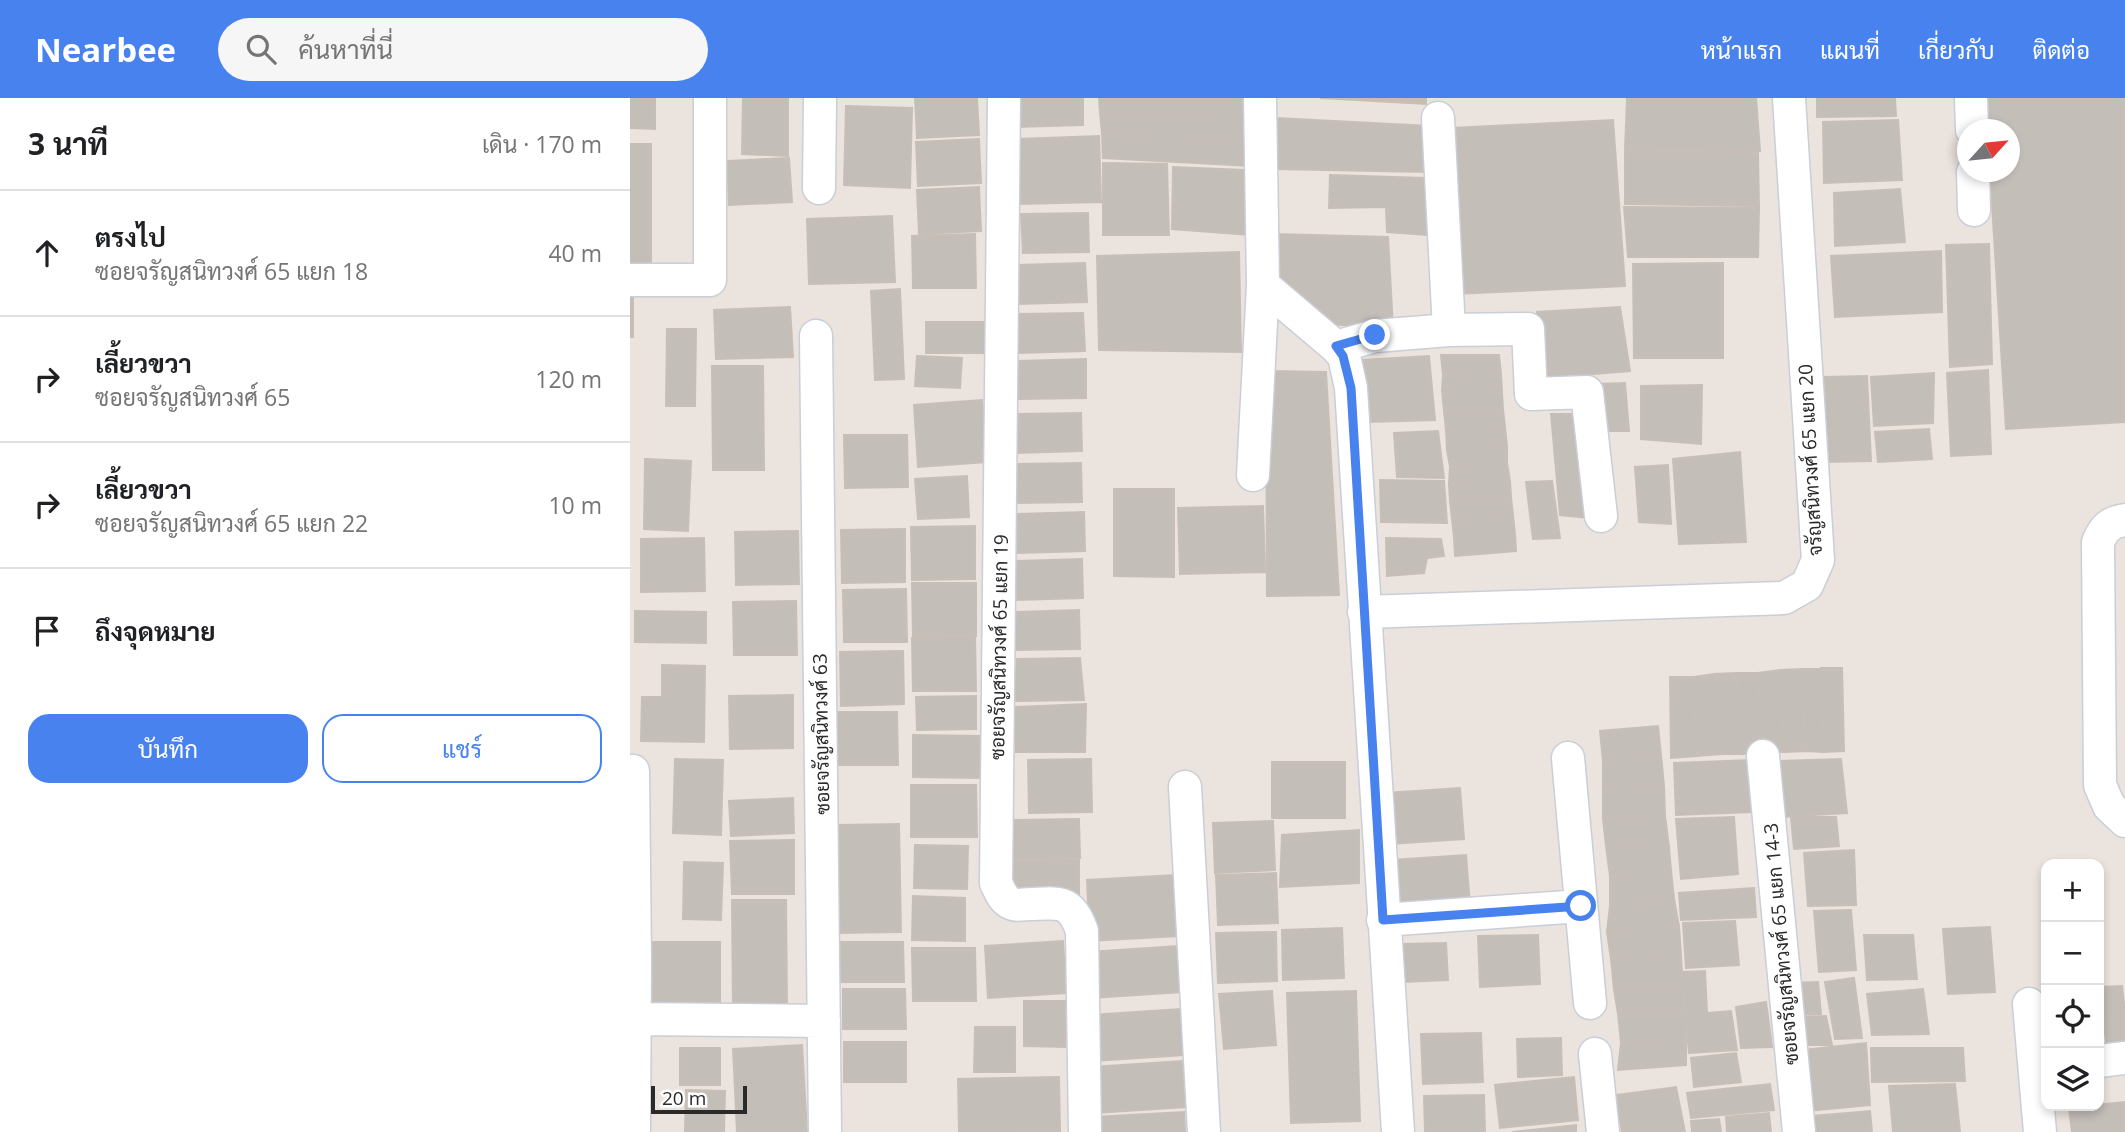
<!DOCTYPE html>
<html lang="th">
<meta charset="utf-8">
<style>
body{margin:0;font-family:"Open Sans",Sarabun,sans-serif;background:#f6f6f6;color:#202124}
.controls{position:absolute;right:21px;bottom:21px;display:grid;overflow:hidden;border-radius:14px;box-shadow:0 4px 10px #0003}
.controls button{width:63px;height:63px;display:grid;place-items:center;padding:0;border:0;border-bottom:2px solid #e0e0e0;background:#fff;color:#202124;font:35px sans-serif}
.compass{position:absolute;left:1327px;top:21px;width:63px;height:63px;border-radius:50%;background:#fff;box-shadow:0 4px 10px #0003;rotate:63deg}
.scale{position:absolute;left:21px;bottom:18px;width:96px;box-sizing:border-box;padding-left:7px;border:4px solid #2a2a2a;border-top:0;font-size:19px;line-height:24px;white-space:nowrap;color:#2a2a2a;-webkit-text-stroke:5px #fff;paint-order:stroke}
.stop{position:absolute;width:21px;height:21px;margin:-16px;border:5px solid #4782ef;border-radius:50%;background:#fff}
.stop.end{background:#4782ef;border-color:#fff;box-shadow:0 2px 7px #0008}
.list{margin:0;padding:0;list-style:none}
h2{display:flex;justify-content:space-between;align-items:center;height:91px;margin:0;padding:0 28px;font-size:30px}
h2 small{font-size:23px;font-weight:400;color:#757577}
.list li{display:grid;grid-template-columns:46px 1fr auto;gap:21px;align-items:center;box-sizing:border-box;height:126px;padding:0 28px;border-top:2px solid #e0e0e0}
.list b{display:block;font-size:26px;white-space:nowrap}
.list p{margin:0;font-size:23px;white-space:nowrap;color:#757577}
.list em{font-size:23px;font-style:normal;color:#757577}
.actions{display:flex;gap:14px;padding:21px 28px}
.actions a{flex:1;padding:16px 0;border:2px solid #4782ef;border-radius:21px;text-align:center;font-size:24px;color:#4782ef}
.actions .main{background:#4782ef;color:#fff}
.icon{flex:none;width:38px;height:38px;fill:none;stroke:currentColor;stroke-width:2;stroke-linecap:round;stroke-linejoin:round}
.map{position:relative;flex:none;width:1495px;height:1034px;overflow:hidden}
header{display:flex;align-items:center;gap:42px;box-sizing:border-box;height:98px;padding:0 35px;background:#4782ef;color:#fff}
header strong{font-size:33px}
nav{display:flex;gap:38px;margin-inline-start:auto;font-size:24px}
.search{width:490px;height:63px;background:#f6f6f6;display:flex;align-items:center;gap:18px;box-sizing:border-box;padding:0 24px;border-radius:38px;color:#757577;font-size:26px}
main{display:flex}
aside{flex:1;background:#fff}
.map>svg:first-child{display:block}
.building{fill:#c4beb9;stroke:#c7bfb7;stroke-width:2}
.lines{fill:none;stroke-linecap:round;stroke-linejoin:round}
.minor-casing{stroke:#c9ced7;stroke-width:35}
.minor{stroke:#fff;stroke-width:32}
.route{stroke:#4782ef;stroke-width:9}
.labels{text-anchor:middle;stroke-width:6;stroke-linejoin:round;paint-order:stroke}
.street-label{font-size:19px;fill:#2a2a2a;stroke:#fff}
</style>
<header>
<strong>Nearbee</strong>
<div class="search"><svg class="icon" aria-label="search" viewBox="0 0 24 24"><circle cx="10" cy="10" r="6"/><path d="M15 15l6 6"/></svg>ค้นหาที่นี่</div>
<nav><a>หน้าแรก</a><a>แผนที่</a><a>เกี่ยวกับ</a><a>ติดต่อ</a></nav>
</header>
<main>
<aside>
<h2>3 นาที<small>เดิน · 170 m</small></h2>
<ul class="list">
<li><svg class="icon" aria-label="ahead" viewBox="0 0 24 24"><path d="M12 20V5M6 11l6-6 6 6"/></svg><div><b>ตรงไป</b><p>ซอยจรัญสนิทวงศ์ 65 แยก 18</p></div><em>40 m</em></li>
<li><svg class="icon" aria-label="right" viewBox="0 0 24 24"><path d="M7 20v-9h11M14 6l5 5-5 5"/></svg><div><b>เลี้ยวขวา</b><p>ซอยจรัญสนิทวงศ์ 65</p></div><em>120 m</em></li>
<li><svg class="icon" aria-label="right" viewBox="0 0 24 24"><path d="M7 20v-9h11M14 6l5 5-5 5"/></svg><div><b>เลี้ยวขวา</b><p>ซอยจรัญสนิทวงศ์ 65 แยก 22</p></div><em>10 m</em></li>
<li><svg class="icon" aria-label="arrive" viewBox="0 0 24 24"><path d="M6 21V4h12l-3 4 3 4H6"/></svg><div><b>ถึงจุดหมาย</b></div></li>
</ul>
<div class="actions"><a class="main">บันทึก</a><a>แชร์</a></div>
</aside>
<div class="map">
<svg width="1495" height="1034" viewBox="0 0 1495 1034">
<rect width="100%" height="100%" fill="#ebe3dd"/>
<path class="building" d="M 0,0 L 25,0 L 25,31 L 0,30 Z
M 113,0 L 158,0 L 158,58 L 112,56 Z
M 285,0 L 347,0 L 349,37 L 287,40 Z
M 386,0 L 453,0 L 453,27 L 387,29 Z
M 469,0 L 619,0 L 620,16 L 470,15 Z
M 690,0 L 796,0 L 796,6 Z
M 997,0 L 1126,0 L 1130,53 L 995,52 Z
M 1187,0 L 1265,0 L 1266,18 L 1187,19 Z
M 1355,0 L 1495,0 L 1495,324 L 1376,331 L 1360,74 L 1380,74 L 1380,32 L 1357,32 Z
M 216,8 L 282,10 L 280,90 L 214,87 Z
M 470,15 L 620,16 L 622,42 L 472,35 Z
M 646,20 L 799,28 L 798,74 L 644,71 Z
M 983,22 L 995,188 L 825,196 L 822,30 Z
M 1268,22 L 1272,82 L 1194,85 L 1193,24 Z
M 472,35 L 622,42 L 621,68 L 473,60 Z
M 469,38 L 471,104 L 386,106 L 383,41 Z
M 349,41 L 351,85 L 288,88 L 286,44 Z
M 0,46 L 21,46 L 21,177 L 0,177 Z
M 995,52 L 1128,55 L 1129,108 L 995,106 Z
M 159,60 L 162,104 L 99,107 L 97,63 Z
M 473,65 L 537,66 L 539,137 L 473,137 Z
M 543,69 L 614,72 L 619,137 L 542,131 Z
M 700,77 L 795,80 L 797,137 L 757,134 L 756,109 L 699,110 Z
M 349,89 L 351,133 L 289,136 L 287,92 Z
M 1270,91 L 1275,144 L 1205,148 L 1204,95 Z
M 994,109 L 1129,110 L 1128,159 L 998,159 Z
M 458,115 L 459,154 L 393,155 L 391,116 Z
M 262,118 L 265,184 L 179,186 L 177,121 Z
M 345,136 L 346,190 L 283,190 L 282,138 Z
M 644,136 L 758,139 L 763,230 L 697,226 L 638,182 Z
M 1359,146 L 1362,266 L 1320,269 L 1316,147 Z
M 1311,153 L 1312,214 L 1205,219 L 1201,158 Z
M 609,154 L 611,254 L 469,252 L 467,158 Z
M 455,165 L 457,204 L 389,206 L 388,167 Z
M 1093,165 L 1093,260 L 1004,260 L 1003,166 Z
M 270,191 L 274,281 L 245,282 L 241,193 Z
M 0,192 L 3,192 L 3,239 L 0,239 Z
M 160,209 L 163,259 L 86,261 L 84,212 Z
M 990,209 L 1000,273 L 915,280 L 907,214 Z
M 453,215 L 455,253 L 388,255 L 386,216 Z
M 296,224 L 355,224 L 355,255 L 296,255 Z
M 37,231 L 66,231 L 65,308 L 36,308 Z
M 811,257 L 869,257 L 871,276 L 813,277 Z
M 287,258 L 332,260 L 330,290 L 285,288 Z
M 799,258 L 805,322 L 738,324 L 731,262 Z
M 456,261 L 456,300 L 389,301 L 388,263 Z
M 82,268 L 133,268 L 134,372 L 83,372 Z
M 1358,272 L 1361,356 L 1321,358 L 1317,275 Z
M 636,273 L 696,274 L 709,497 L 637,498 Z
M 1304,275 L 1303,325 L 1244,328 L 1241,279 Z
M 871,276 L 872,294 L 812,293 L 813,277 Z
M 1237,278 L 1241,363 L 1196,364 L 1194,279 Z
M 995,285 L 999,333 L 970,333 L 964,286 Z
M 1072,287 L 1071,346 L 1011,341 L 1011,288 Z
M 812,293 L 872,294 L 873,312 L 814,313 Z
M 352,302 L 357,364 L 288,369 L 284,307 Z
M 873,312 L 875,329 L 816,332 L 814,313 Z
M 451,315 L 452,353 L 385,355 L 384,316 Z
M 921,316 L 950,316 L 958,420 L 930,417 Z
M 875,329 L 877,348 L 817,352 L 816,332 Z
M 1299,331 L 1302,361 L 1248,364 L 1245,334 Z
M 808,333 L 814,380 L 767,379 L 764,335 Z
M 214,337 L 277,337 L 278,389 L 215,390 Z
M 877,348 L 877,365 L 820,369 L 817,352 Z
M 1110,354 L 1116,444 L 1049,446 L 1043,361 Z
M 15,361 L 61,363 L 58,433 L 14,431 Z
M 451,365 L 452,404 L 385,405 L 384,366 Z
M 877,365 L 880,383 L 819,386 L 820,369 Z
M 1038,367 L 1041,426 L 1009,424 L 1005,369 Z
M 337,378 L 339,419 L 288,421 L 285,381 Z
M 750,382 L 814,383 L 817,425 L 751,424 Z
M 880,383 L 881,399 L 820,403 L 819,386 Z
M 922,383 L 930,440 L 903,441 L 896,384 Z
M 484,391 L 544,391 L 544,479 L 484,478 Z
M 881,399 L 883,417 L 822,421 L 820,403 Z
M 633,408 L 635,474 L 550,476 L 548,410 Z
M 454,414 L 455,453 L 388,455 L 388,416 Z
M 883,417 L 885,436 L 824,439 L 822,421 Z
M 345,428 L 345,481 L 282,482 L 281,429 Z
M 275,431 L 275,484 L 212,485 L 211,432 Z
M 168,433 L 169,486 L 106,487 L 105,434 Z
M 885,436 L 886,453 L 825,458 L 824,439 Z
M 74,440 L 75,493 L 11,494 L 11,441 Z
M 756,440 L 811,441 L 814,458 L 797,460 L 794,475 L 757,478 Z
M 452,461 L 453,500 L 386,502 L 385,463 Z
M 282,485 L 346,485 L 346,538 L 283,538 Z
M 276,491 L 277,544 L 214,544 L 213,492 Z
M 166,503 L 167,557 L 104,557 L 103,504 Z
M 449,512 L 450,551 L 383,552 L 382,514 Z
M 5,513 L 76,514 L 76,545 L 5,544 Z
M 345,539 L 346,593 L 283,593 L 282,540 Z
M 273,553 L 274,606 L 211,608 L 210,554 Z
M 450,560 L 454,602 L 384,603 L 387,561 Z
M 32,567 L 75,568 L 74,644 L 11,643 L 12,599 L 32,599 Z
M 1191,570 L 1194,654 L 1175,653 L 1172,571 Z
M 1191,570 L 1212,570 L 1214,653 L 1194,654 Z
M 1172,571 L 1175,653 L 1155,654 L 1150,572 Z
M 1150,572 L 1155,654 L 1135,653 L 1127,575 Z
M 1106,575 L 1113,656 L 1092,656 L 1085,576 Z
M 1106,575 L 1127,575 L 1135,653 L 1113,656 Z
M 1085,576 L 1092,656 L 1067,658 L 1063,579 Z
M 1040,579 L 1063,579 L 1067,658 L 1041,660 Z
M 163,597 L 163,650 L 100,651 L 99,598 Z
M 346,598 L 346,631 L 287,632 L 286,599 Z
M 456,606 L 455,654 L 386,654 L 383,609 Z
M 204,614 L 267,614 L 268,667 L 205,667 Z
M 1028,628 L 1031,657 L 973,663 L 970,633 Z
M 283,637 L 350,638 L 350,680 L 283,679 Z
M 1031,657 L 1034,688 L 973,693 L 973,663 Z
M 45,661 L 93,662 L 91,737 L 43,735 Z
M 461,661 L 462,714 L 399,715 L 398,662 Z
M 1211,661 L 1217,715 L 1150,719 L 1146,663 Z
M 1121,662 L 1123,714 L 1046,717 L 1044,665 Z
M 642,664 L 715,664 L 715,720 L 642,720 Z
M 281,687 L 346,687 L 347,739 L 281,739 Z
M 1034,688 L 1035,718 L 973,721 L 973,693 Z
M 830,690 L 834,741 L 760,746 L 756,695 Z
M 163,700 L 164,735 L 101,738 L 99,703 Z
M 1035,718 L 1039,749 L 976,748 L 973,721 Z
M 1104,719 L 1108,776 L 1051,781 L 1046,721 Z
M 1161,719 L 1206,719 L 1209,748 L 1164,751 Z
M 449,721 L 450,760 L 383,761 L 382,722 Z
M 643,723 L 645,772 L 585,775 L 583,725 Z
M 269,726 L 271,834 L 208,835 L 206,727 Z
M 729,732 L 729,785 L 650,789 L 652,737 Z
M 164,742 L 164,796 L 102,796 L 100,743 Z
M 285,747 L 338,748 L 337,791 L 284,790 Z
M 976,748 L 1039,749 L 1041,772 L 980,778 Z
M 1224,752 L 1226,807 L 1178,808 L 1174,755 Z
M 836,757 L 840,808 L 766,813 L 762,762 Z
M 449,761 L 449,800 L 383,801 L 382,763 Z
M 54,764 L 93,765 L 91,822 L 53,821 Z
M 1041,772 L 1044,801 L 980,808 L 980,778 Z
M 646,775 L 648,825 L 588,827 L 586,777 Z
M 545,777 L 549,838 L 460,843 L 457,782 Z
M 1124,790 L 1126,819 L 1051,822 L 1049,795 Z
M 283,798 L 335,800 L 335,843 L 282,842 Z
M 1044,801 L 1049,828 L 977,834 L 980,808 Z
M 102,802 L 156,802 L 157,912 L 103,913 Z
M 1221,812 L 1226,872 L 1189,874 L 1184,813 Z
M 1105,823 L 1109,867 L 1056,870 L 1053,825 Z
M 1049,828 L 1051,858 L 981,861 L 977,834 Z
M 1360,829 L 1365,894 L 1318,896 L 1313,831 Z
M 712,830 L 714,880 L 653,882 L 652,832 Z
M 646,834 L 647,883 L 588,885 L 586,835 Z
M 908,837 L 910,886 L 850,889 L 848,838 Z
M 1234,837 L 1283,837 L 1287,881 L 1237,882 Z
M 433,843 L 436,895 L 358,900 L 355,848 Z
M 21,844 L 90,844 L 90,913 L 21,913 Z
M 211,844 L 273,844 L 274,884 L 211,884 Z
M 816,845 L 818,882 L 773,884 L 772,846 Z
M 548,848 L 552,894 L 462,900 L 459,854 Z
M 282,850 L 345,850 L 346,903 L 283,903 Z
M 1051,858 L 1053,889 L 984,891 L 981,861 Z
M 1075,873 L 1077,915 L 1101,913 L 1107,952 L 1059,955 L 1052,874 Z
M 1224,880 L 1232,940 L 1205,941 L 1195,884 Z
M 1188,884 L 1191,916 L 1164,917 L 1161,885 Z
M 1492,888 L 1495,914 L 1495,947 L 1477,951 L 1469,889 Z
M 1053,889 L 1055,914 L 988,916 L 984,891 Z
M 213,891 L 275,891 L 276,931 L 213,931 Z
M 1293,891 L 1299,936 L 1242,937 L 1237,896 Z
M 642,893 L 646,947 L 594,951 L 589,896 Z
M 726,893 L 730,1023 L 661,1025 L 657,895 Z
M 394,903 L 435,903 L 435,949 L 394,948 Z
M 1136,904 L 1142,949 L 1111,950 L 1106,909 Z
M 551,911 L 554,957 L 464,963 L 461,917 Z
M 1055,914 L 1056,942 L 991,945 L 988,916 Z
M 1196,918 L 1202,947 L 1174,947 L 1174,919 Z
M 345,929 L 385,929 L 385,974 L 344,974 Z
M 851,935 L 853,984 L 793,986 L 791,936 Z
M 931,940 L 932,977 L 888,979 L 887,941 Z
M 1056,942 L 1056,967 L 988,972 L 991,945 Z
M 214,944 L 276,944 L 276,984 L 214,984 Z
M 1236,945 L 1240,1007 L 1177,1013 L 1174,952 Z
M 172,947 L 177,1034 L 107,1034 L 103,951 Z
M 50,950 L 90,950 L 90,987 L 50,987 Z
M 1241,950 L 1333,950 L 1335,983 L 1242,984 Z
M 1106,955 L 1111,984 L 1064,989 L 1061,960 Z
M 552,963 L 556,1009 L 466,1015 L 462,969 Z
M 429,979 L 430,1033 L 329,1034 L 328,981 Z
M 944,979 L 948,1022 L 870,1030 L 865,987 Z
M 1140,986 L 1144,1012 L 1061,1020 L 1057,995 Z
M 1325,986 L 1330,1034 L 1263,1034 L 1259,988 Z
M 1046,989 L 1055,1034 L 992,1034 L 986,997 Z
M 56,992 L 95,993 L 94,1034 L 55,1034 Z
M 854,997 L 855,1034 L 795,1034 L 794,998 Z
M 1495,1004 L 1495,1034 L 1442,1034 L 1439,1010 Z
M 1240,1013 L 1242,1034 L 1185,1034 L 1183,1018 Z
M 554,1014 L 555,1034 L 465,1034 L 464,1019 Z
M 1139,1015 L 1141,1034 L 1097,1034 L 1096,1019 Z
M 1089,1021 L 1091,1034 L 1062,1034 L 1061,1023 Z
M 946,1027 L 946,1034 L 882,1034 Z"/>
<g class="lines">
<defs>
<path id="minor" d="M 374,0 L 366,785 C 370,793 373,803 383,806 C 387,808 395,806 400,806 C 429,805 441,801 452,833 L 455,1034
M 630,0 L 633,187 L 706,249 L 714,258 L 721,290 L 768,1034
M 1341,0 L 1342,32
M 808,20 L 819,232
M 1343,74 L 1344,112
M 189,90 L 190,0
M 0,182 L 80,182 L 80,0
M 186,238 L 195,1034
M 706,249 L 745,238 L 819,232 L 898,231 L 901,296 L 957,294 L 971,418
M 623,377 L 633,187
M 1495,422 C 1480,424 1474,430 1468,444 L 1470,687 L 1479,708 L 1495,723
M 734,514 L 1154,500 L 1177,487 L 1188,462 L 1159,0
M 1133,658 L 1169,1034
M 938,660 L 960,905
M 3,673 L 5,864 L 4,1034
M 555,689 L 574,1034
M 753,822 L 951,808
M 1399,906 L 1410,1034
M 5,921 L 194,923
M 965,956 L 973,1034
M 1469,963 L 1495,960"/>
</defs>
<use href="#minor" class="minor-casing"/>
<use href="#minor" class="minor"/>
</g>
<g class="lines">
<path class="route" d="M 745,237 L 706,248 L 713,258 L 721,290 L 753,822 L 951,808"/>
</g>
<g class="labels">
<g class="street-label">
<text transform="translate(1180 362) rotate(-93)" y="7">จรัญสนิทวงศ์ 65 แยก 20</text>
<text transform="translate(369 549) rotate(-89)" y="7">ซอยจรัญสนิทวงศ์ 65 แยก 19</text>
<text transform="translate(191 636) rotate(-91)" y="7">ซอยจรัญสนิทวงศ์ 63</text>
<text transform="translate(1151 846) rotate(-95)" y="7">ซอยจรัญสนิทวงศ์ 65 แยก 14-3</text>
</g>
</g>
</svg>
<div class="controls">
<button>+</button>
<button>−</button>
<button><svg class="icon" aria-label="locate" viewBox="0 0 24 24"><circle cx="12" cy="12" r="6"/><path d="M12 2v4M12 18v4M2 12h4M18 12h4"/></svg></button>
<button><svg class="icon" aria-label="layers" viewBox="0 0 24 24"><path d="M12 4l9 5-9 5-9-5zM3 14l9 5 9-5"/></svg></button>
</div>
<svg class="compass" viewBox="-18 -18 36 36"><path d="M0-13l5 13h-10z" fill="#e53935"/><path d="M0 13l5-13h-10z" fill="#757577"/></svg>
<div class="scale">20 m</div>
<div class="stop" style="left:951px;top:808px"></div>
<div class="stop end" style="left:745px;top:237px"></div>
</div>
</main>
